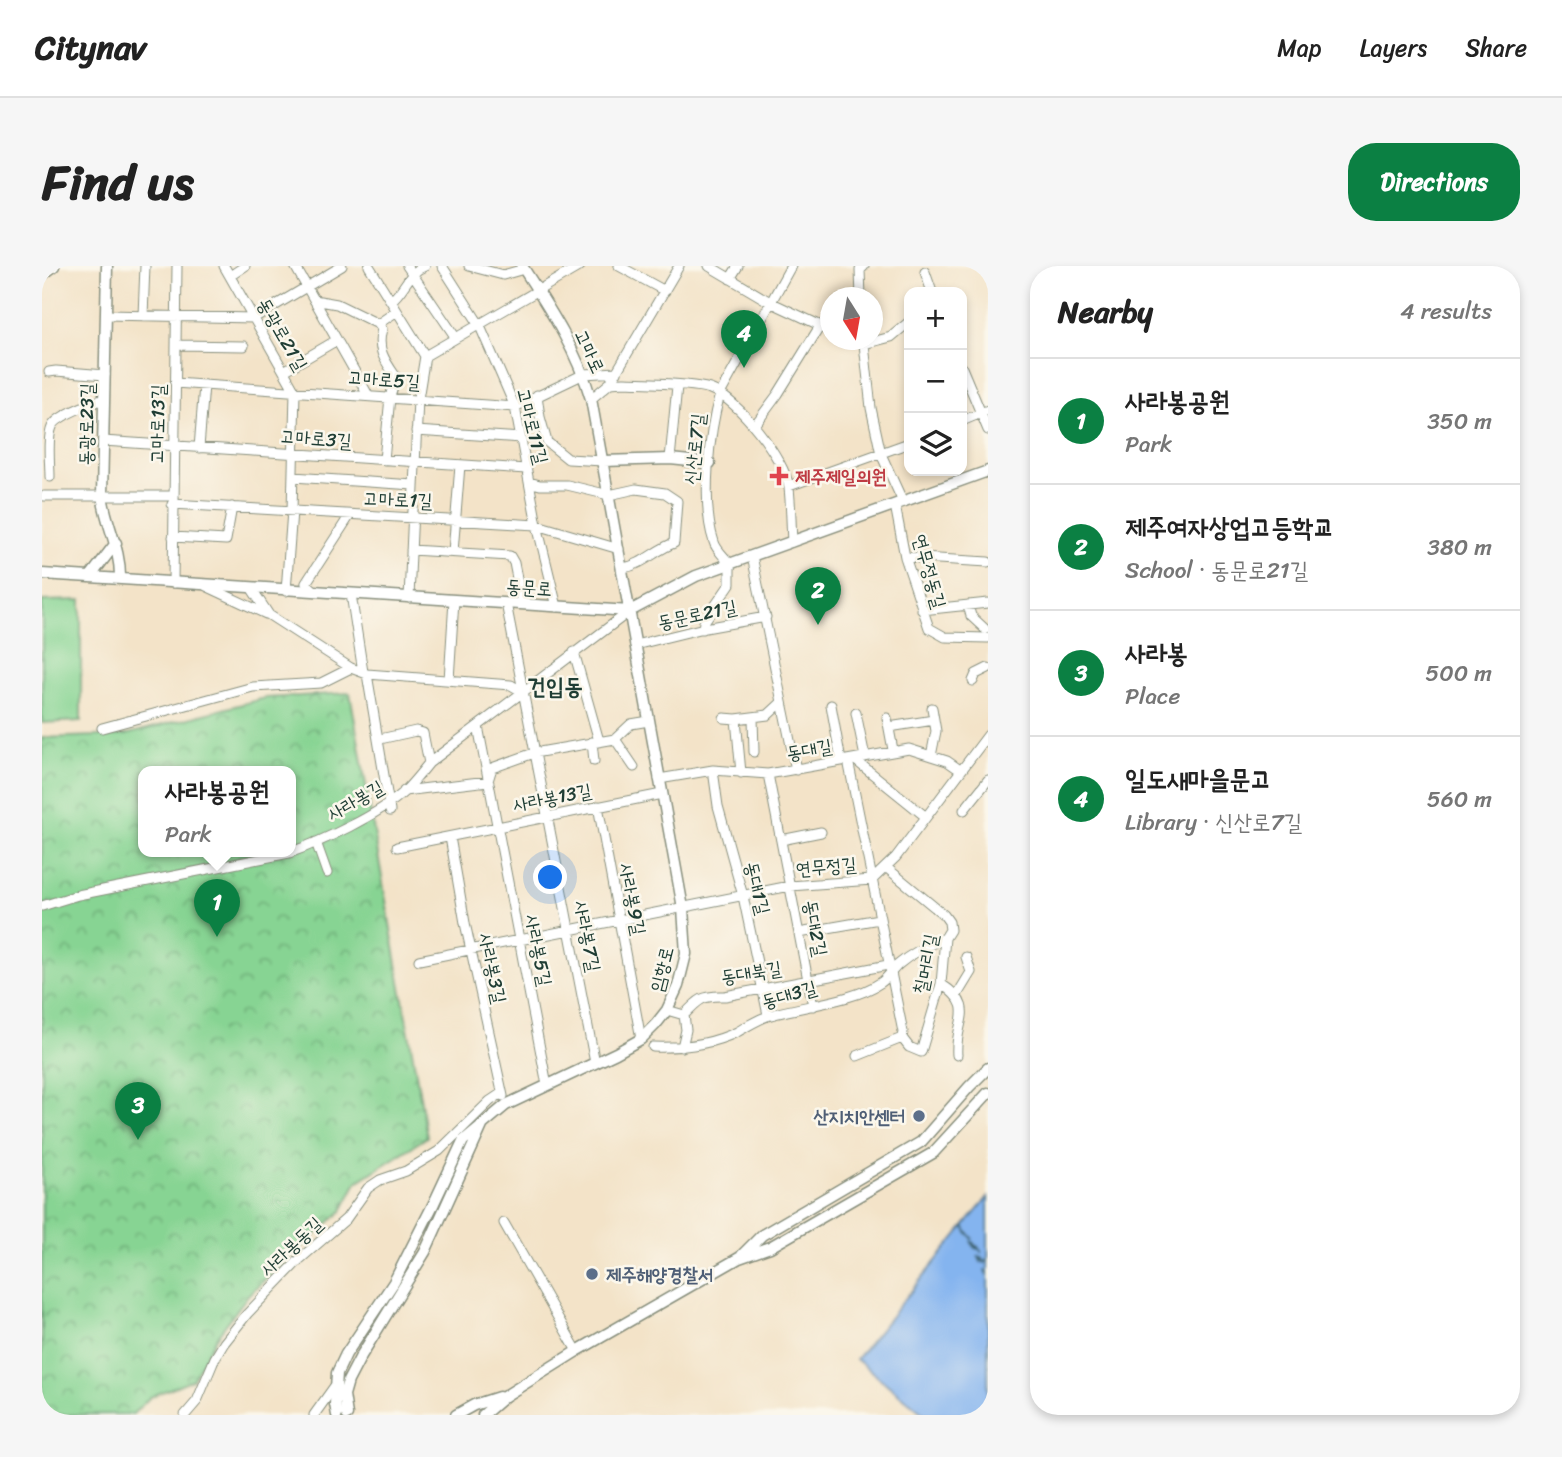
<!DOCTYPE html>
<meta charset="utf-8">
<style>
body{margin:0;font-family:Sriracha,"Poor Story",sans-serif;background:#f6f6f6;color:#222}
.controls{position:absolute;right:21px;top:21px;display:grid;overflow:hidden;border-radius:14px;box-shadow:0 4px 10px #0003}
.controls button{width:63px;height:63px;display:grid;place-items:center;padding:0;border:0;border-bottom:2px solid #e0e0e0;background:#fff;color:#222;font:35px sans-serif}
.compass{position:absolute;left:778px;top:21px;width:63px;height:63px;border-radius:50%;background:#fff;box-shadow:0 4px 10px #0003;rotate:169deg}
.you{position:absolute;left:509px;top:612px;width:24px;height:24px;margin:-18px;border:5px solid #fff;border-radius:50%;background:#1a73e8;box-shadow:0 0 0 10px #1a73e833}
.badge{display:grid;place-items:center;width:46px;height:46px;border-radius:50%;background:#0b8043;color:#fff;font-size:23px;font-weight:700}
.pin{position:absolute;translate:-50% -58px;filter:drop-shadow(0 2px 4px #0008)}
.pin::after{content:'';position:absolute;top:37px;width:24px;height:21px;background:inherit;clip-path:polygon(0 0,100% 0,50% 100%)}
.popup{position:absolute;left:96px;top:500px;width:158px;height:91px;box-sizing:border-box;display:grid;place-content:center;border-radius:14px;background:#fff;filter:drop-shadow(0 2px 5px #0005);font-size:23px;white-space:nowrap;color:#767676}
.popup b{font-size:26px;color:#222}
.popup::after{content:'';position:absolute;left:50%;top:100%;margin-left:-14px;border:14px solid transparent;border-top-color:#fff}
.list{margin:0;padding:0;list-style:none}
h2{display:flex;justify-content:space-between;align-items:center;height:91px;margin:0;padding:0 28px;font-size:30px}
h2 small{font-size:23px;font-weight:400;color:#767676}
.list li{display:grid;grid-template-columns:46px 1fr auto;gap:21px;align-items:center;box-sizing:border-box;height:126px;padding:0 28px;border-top:2px solid #e0e0e0}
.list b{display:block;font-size:26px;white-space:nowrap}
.list p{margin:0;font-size:23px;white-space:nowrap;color:#767676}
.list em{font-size:23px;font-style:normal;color:#767676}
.icon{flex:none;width:38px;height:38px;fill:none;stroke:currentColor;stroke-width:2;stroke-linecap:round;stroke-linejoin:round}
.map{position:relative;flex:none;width:946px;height:1149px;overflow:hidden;border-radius:28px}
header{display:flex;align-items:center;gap:42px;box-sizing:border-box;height:98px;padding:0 35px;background:#fff;border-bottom:2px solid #e0e0e0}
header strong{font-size:33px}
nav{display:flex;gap:38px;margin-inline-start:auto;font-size:24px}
.intro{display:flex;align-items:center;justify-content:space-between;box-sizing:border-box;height:168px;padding:0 42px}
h1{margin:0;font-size:49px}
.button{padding:18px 32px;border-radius:28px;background:#0b8043;color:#fff;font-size:24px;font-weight:700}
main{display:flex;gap:42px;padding:0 42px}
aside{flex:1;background:#fff;border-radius:28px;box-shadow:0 4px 10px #0003}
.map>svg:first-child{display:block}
.grass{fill:#87d493;stroke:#538864;stroke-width:2}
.park{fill:url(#park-crowns);stroke:#538864;stroke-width:2;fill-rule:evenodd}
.water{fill:#84b4ef;stroke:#527892;stroke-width:2}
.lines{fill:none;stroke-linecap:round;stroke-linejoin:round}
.ferry{stroke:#385b63;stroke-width:2;stroke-dasharray:9 7;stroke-linecap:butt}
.minor-casing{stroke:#89907e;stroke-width:11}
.major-casing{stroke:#89907e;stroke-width:13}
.minor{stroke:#fff;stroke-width:9}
.major{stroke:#fff;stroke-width:10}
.health-dot{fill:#e0444e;stroke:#fbf7ec;stroke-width:2.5}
.service-dot{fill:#5c6f8a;stroke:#fbf7ec;stroke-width:2.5}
.labels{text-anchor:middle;stroke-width:5;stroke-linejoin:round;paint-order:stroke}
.street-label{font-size:19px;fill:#1f3d34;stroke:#fbf7ec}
.health-label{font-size:19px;font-weight:bold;fill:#be3a42;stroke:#fbf7ec;text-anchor:start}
.service-label{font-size:19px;font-weight:bold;fill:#4e5e75;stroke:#fbf7ec;text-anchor:end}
.quarter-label{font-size:23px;font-weight:bold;fill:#1f3d34;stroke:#fbf7ec}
</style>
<header>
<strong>Citynav</strong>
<nav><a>Map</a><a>Layers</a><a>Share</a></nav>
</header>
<div class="intro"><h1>Find us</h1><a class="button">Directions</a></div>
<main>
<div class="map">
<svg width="946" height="1149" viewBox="0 0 946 1149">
<defs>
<pattern id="park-crowns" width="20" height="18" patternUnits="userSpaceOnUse" patternTransform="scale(1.75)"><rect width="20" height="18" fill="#87d493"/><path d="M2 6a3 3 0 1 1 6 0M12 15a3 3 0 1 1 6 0" fill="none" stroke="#6ead79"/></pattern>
</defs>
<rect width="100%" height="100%" fill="#fbf7ec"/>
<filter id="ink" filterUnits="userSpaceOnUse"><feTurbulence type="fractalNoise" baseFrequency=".0143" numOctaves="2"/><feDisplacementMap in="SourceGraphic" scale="14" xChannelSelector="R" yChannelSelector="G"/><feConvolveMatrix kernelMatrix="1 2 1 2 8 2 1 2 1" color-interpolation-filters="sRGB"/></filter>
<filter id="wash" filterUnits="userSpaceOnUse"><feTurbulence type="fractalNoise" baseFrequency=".00686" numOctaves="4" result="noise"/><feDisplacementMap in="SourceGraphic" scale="28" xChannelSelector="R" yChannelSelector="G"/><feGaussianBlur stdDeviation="1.57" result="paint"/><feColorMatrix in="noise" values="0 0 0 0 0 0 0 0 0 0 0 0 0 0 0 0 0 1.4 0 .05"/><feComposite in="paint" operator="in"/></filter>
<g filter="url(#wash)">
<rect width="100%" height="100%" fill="#f3e3c8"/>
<path class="grass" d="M 39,334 L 39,455 L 0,457 L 0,335 Z"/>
<path class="park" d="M 308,427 L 385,871 L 315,916 L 300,945 L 207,1028 L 173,1073 L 151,1113 L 108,1131 L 91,1148 L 0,1149 L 0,472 L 83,469 L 223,432 ZM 102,505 L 248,505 L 248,585 L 102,585 Z"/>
<path class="water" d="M 946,931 L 946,1149 L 883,1149 L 814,1093 Z"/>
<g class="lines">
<path class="ferry" d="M 922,960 L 946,1010
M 926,966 L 946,996
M 931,976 L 946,1003"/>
</g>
</g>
<g filter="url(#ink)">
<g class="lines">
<defs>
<path id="minor" d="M 182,0 L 253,125 L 250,245 L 244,325
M 253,0 L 326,129
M 327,0 L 383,90 L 376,133 L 367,332
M 365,0 L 414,72
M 400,0 L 437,58 L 473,141 L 495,259 L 515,341
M 427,0 L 461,9 L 482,3
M 577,0 L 623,25
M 667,0 L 728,36 L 788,64
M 883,6 L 890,26
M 188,10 L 203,0
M 688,13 L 696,0
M 819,32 L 818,4 L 822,0
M 272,34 L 295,38 L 336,58 L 340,63 C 334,83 343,95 354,111 L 348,131 L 342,194
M 349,35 C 363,24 366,6 383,0
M 64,49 L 212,52 L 300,0
M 101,50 L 103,0
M 336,58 L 355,45
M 812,74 L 822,78 L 829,142 L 839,188 L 861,236
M 822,75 L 822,78 L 849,71 L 867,56
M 135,79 L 202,80
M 383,90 L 538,0
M 920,102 L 946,164
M 242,105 L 295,74
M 7,106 L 14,105 L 63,109
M 133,117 L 473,141 L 542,108 L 575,106
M 568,117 L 582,116 C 604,117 649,117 668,123 C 696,133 743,193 747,222 C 749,240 749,258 750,276
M 495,129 L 498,151 L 505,176 L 526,193 L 561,195
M 549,133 L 568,117 L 637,0
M 920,155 L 946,144
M 713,159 L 736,128 L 778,60
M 374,165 L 479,172
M 61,175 L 484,203
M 157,182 L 162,119
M 628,193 L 635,120
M 8,211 C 8,198 5,172 10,161 C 14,150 50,137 62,133
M 251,211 L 372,219
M 487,216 L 498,219 L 525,219 L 567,229 L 594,223 L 623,227 L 635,235 L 632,277 C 613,284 601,299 581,302
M 747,220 L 867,177
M 2,230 L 131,230
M 130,238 L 495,259 L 577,283
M 853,239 L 863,291 L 887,362 L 903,371 L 946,372
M 131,271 L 184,274 L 190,241
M 369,284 L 468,290 L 472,297 L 480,338
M 411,286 L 418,199
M 710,290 L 754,504
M 863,291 L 946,296
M 131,317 L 135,0
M 164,320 L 224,348
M 210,323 L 227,349 L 309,402 L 325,408 L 469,419 L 481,426
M 273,325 L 264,317 L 308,249
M 309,328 L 321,406
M 464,337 L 553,797
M 926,339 L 929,350 L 943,363
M 880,344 L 946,337
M 661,363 L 662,356 L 688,318 L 688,298 C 683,291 674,284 672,276 C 659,238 667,166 678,128 L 749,0
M 593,379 L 658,363 L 724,351
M 532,386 L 557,475
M 325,408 L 348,545
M 407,414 L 412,334
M 931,415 L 934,408 L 946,402
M 789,439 L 799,495
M 814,447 L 823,491
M 682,452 L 694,453 L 726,449 L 740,436
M 711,452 L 712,486
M 845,452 L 851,484
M 694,453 L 699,507
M 436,460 L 505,819
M 847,461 L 892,454
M 60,462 L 211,421 L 279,417 L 309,402
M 338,473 L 374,465 L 381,467 L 387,497
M 573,473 L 592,501
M 550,476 L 552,495
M 889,490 L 894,465 L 890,442
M 812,493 L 884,551
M 806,494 L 861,766 L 860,772
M 671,504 L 676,540 L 701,630 L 726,749
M 726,508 L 771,740
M 617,513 L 671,504 L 726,508 L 867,483 L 905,495 L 918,504
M 362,525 L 446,515 L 450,502 L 492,487 L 573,473 L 589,458 L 607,455
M 556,540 L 599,773
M 922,544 L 946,514
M 408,571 L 423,657 L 461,830
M 739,574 L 779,566
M 274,576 L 285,607
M 355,581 L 620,528
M 845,602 L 902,649 L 907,656 L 908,664 L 903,672 L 899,718 L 879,786 L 867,781 L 860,772
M 0,640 L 36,629 L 247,587 C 281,575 336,549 362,526 C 371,517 379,507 387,497 L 588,345
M 757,667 L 837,653
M 377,694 L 748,620 L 830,614 L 854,591 L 946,469
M 899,718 C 937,742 912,755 915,789
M 915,729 L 929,706 L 924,691
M 625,744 L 642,749 C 657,733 661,729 683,730 L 846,699
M 611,781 C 639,782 670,778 695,766 C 706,760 717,752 729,749 C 759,740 812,735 838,717 C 845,713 850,704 857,698 C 871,686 886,679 903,672
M 640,781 L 644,764 L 642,749
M 815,790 L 860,772
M 462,957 L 535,1085
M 143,1149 L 155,1135 L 173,1092 L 182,1077 L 205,1048 L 258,993 L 304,953 L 326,922 L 338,914 L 364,905 L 397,885 L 448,835 L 460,827
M 272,1149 L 292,1121"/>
<path id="major" d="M 65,0 L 60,229 C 64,259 79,283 78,313
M 0,9 L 12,0
M 561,195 L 628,193 L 668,197
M 0,308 L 588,345 L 654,310 L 946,205
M 48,311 L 74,277
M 700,989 L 720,969 L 879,876 L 927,821 L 946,802
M 295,1149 L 293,1138 L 295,1107 L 304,1088 L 352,1016 L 392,937 L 421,875 L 464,839 L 574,787 L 599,773 L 614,758 L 625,744 L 636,720 L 644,688 L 641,642 L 549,133 C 535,84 507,42 480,0
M 305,1149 L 302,1129 L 306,1115 L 319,1090 L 383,986 L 440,860
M 414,1149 L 432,1139 L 457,1131
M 441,1149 L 463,1130 L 535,1085 L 697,992 L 728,981 L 891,887 L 946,827"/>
</defs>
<use href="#minor" class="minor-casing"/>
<use href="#major" class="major-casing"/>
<use href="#minor" class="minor"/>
<use href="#major" class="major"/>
</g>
</g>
<path class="health-dot" d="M733.5 199.5h7v7h7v7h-7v7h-7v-7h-7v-7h7z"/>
<g class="service-dot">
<circle cx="877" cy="850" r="7"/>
<circle cx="550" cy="1008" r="7"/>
</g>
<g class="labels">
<g class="street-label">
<text transform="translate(241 68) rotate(60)" y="7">동광로21길</text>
<text transform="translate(548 85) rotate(65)" y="7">고마로</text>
<text transform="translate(342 113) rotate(4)" y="7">고마로5길</text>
<text transform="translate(44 158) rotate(-89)" y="7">동광로23길</text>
<text transform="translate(115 158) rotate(-89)" y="7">고마로13길</text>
<text transform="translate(491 160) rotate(76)" y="7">고마로11길</text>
<text transform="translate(274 172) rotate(4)" y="7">고마로3길</text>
<text transform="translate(652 183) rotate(-84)" y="7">신산로7길</text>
<text transform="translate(356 233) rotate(2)" y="7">고마로1길</text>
<text transform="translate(888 305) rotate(74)" y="7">연무정동길</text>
<text transform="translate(487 321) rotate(4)" y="7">동문로</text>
<text transform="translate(655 348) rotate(-12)" y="7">동문로21길</text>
<text transform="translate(767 483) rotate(-10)" y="7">동대길</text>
<text transform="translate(510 531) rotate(-11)" y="7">사라봉13길</text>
<text transform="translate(313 534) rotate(-30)" y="7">사라봉길</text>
<text transform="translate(784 600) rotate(-5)" y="7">연무정길</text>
<text transform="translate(716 622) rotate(76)" y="7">동대1길</text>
<text transform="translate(591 633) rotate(79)" y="7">사라봉9길</text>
<text transform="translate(774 662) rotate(79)" y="7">동대2길</text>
<text transform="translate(546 670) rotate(79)" y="7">사라봉7길</text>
<text transform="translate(497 684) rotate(79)" y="7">사라봉5길</text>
<text transform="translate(883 698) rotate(-79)" y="7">칠머리길</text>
<text transform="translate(451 702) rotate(78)" y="7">사라봉3길</text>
<text transform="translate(619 703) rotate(-76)" y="7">임항로</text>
<text transform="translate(709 706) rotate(-9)" y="7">동대북길</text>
<text transform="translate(747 728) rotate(-16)" y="7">동대3길</text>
<text transform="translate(249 980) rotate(-43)" y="7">사라봉동길</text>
</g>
<g class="health-label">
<text x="753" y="217">제주제일의원</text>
</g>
<g class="service-label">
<text x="863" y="857">산지치안센터</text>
<text x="564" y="1015" text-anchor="start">제주해양경찰서</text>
</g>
<g class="quarter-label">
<text x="513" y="428">건입동</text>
</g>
</g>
</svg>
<div class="controls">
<button>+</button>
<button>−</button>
<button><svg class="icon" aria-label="layers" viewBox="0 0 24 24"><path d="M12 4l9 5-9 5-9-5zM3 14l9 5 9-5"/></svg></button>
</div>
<svg class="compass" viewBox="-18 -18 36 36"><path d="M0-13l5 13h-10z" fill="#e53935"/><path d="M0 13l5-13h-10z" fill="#767676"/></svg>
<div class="you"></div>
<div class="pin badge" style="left:175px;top:671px">1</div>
<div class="popup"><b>사라봉공원</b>Park</div>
<div class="pin badge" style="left:776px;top:359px">2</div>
<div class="pin badge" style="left:96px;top:874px">3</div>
<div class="pin badge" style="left:702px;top:102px">4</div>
</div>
<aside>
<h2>Nearby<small>4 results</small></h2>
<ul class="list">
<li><span class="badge">1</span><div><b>사라봉공원</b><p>Park</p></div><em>350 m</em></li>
<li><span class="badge">2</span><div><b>제주여자상업고등학교</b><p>School · 동문로21길</p></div><em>380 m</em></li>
<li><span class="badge">3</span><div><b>사라봉</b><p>Place</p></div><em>500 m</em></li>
<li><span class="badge">4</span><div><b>일도새마을문고</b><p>Library · 신산로7길</p></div><em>560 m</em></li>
</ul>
</aside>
</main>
